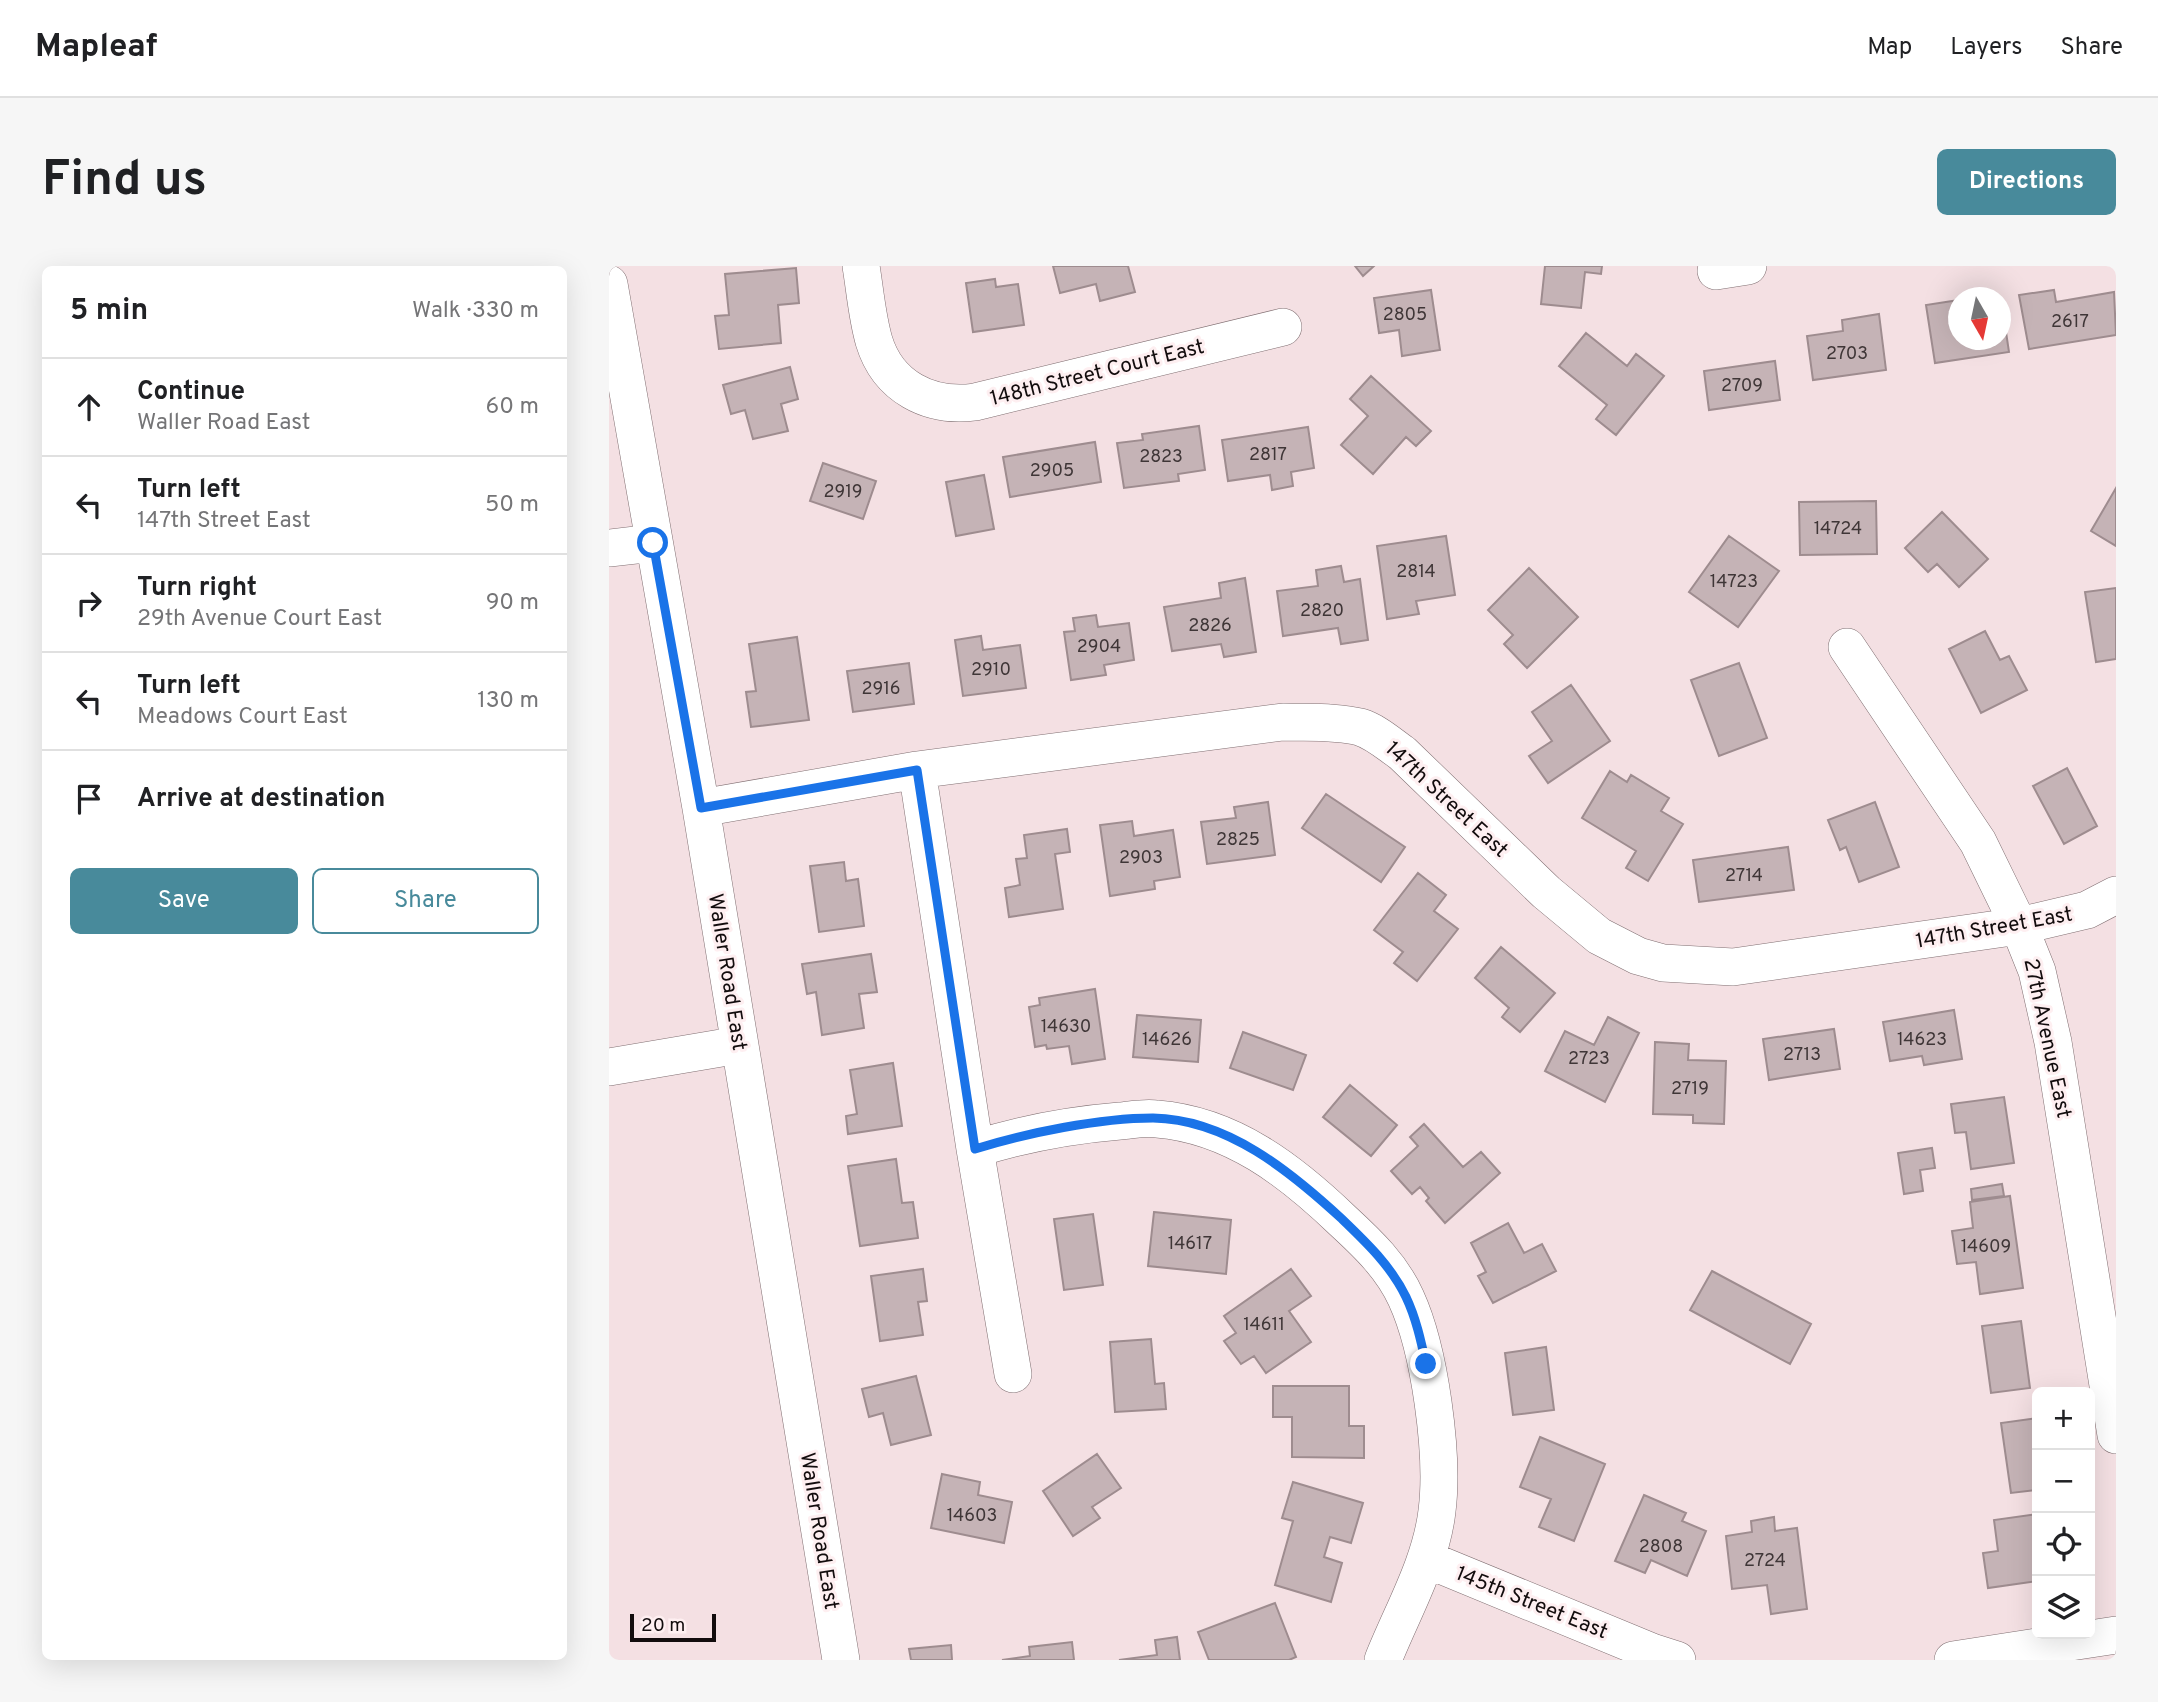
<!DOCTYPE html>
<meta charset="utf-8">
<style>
body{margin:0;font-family:Overpass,sans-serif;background:#f6f6f6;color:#202124}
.controls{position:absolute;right:21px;bottom:21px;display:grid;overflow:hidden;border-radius:10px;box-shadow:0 7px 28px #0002}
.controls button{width:63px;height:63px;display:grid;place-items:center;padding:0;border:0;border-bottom:2px solid #e0e0e0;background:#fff;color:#202124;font:35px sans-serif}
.compass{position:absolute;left:1339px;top:21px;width:63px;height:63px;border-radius:50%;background:#fff;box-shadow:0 7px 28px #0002;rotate:171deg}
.scale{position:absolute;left:21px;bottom:18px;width:86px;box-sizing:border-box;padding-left:7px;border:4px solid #120c0d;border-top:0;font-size:19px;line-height:24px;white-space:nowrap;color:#120c0d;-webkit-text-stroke:5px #feeff1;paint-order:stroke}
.stop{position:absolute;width:21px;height:21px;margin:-16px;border:5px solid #1a73e8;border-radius:50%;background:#fff}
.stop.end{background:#1a73e8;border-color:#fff;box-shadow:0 2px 7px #0008}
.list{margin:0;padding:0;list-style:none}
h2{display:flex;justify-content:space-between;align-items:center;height:91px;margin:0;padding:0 28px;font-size:30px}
h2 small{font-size:23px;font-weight:400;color:#757577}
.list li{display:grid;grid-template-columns:46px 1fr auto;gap:21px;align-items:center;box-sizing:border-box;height:98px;padding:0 28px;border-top:2px solid #e0e0e0}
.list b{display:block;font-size:26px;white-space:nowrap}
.list p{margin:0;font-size:23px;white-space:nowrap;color:#757577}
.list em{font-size:23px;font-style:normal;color:#757577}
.actions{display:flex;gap:14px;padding:21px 28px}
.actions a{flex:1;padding:16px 0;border:2px solid #488a9b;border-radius:10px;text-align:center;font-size:24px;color:#488a9b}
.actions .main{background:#488a9b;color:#fff}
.icon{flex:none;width:38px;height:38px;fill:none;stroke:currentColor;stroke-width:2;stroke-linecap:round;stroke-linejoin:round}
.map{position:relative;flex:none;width:1507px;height:1394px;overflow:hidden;border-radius:10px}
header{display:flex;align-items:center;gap:42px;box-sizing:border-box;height:98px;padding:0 35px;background:#fff;border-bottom:2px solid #e0e0e0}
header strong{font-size:33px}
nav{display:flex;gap:38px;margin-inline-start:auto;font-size:24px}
.intro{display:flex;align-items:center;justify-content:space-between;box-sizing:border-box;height:168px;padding:0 42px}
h1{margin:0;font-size:49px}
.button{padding:18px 32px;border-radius:10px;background:#488a9b;color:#fff;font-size:24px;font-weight:700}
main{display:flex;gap:42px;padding:0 42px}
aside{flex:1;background:#fff;border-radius:10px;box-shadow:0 7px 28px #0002}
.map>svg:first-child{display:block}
.building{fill:#c5b3b6;stroke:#9e8c8f;stroke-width:2}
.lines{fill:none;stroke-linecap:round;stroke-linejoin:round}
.minor-casing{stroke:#806f72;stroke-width:38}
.minor{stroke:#fff;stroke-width:37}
.route{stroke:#1a73e8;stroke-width:9}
.labels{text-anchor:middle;stroke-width:6;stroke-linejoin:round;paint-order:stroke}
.number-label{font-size:18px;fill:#3f3637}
.street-label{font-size:21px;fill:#120c0d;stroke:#feeff1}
</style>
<header>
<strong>Mapleaf</strong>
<nav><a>Map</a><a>Layers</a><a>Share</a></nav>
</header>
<div class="intro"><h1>Find us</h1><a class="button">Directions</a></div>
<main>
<aside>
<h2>5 min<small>Walk · 330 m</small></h2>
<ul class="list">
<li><svg class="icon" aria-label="ahead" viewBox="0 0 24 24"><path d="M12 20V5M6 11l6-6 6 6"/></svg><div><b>Continue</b><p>Waller Road East</p></div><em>60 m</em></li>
<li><svg class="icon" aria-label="left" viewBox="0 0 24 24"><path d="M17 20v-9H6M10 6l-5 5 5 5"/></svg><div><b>Turn left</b><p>147th Street East</p></div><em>50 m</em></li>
<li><svg class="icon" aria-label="right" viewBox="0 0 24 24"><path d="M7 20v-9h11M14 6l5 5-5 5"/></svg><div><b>Turn right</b><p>29th Avenue Court East</p></div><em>90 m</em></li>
<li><svg class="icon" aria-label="left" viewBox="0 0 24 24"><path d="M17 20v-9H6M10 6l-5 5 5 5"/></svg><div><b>Turn left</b><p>Meadows Court East</p></div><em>130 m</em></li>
<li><svg class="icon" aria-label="arrive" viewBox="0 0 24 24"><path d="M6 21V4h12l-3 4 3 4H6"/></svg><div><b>Arrive at destination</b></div></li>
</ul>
<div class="actions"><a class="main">Save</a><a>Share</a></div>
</aside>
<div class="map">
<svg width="1507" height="1394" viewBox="0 0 1507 1394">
<rect width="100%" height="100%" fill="#f4e0e3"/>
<path class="building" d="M 444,0 L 519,0 L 526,26 L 491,35 L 487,18 L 451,27 Z
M 746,0 L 765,0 L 754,10 Z
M 936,0 L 993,0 L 992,8 L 976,6 L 972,42 L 932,38 Z
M 187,2 L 190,37 L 169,39 L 172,77 L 110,83 L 106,50 L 120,49 L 116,8 Z
M 386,13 L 387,21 L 409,18 L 415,59 L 364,66 L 357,17 Z
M 822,24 L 831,84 L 793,90 L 790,64 L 770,67 L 765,32 Z
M 1445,24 L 1447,36 L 1505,26 L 1507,69 L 1420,83 L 1410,29 Z
M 1350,34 L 1350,74 L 1392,74 L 1392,46 L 1394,46 L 1400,86 L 1326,97 L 1317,39 Z
M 1270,48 L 1277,104 L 1204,114 L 1198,70 L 1234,65 L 1233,54 Z
M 977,67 L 1018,100 L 1027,88 L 1055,110 L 1007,169 L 987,153 L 998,139 L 950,100 Z
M 1166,95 L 1171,134 L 1100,144 L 1095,105 Z
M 181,101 L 189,133 L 172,138 L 179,165 L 144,173 L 136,144 L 122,148 L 114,119 Z
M 762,110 L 822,165 L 807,180 L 797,171 L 764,208 L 732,179 L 759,150 L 741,133 Z
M 590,160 L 596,204 L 569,208 L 570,215 L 515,222 L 508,177 L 534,174 L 533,168 Z
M 699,161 L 705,202 L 682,206 L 684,220 L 663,224 L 661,209 L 619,215 L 613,174 Z
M 486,176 L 492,216 L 401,231 L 394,191 Z
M 214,197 L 267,215 L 254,253 L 201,235 Z
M 375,209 L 385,263 L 347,270 L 337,216 Z
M 1507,222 L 1507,280 L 1482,265 Z
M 1267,235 L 1268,288 L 1191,289 L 1190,236 Z
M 1333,246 L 1379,293 L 1350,321 L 1328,298 L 1319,306 L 1296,282 Z
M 837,270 L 846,329 L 807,335 L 810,348 L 778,353 L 768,280 Z
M 1120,270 L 1170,305 L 1129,361 L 1080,326 Z
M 732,300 L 735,316 L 751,313 L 759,374 L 732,378 L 729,362 L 674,370 L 668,325 L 709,320 L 707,304 Z
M 920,302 L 969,351 L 918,402 L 895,378 L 904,369 L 879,344 Z
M 636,312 L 647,386 L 615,391 L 612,378 L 563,385 L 555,341 L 612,332 L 610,317 Z
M 1507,322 L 1507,393 L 1487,396 L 1476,326 Z
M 487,349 L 489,361 L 520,357 L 525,394 L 495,399 L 497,409 L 462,414 L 455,366 L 466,365 L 464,352 Z
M 1376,365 L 1391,394 L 1400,390 L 1418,424 L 1372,447 L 1340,383 Z
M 372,370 L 374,384 L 411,379 L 417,422 L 354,430 L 346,374 Z
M 188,371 L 200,454 L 142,461 L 137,426 L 147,425 L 140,378 Z
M 300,397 L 305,438 L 244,446 L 238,405 Z
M 1130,397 L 1158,472 L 1110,490 L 1082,414 Z
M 962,419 L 1001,475 L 939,517 L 920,490 L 943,475 L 923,446 Z
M 1458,502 L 1488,560 L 1455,578 L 1424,520 Z
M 1001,505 L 1018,516 L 1022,509 L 1060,532 L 1052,545 L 1074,558 L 1039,615 L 1017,602 L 1027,585 L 973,552 Z
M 717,528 L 796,581 L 772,616 L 693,562 Z
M 659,536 L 666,589 L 598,598 L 592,556 L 627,552 L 625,541 Z
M 1266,536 L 1290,601 L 1250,616 L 1237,581 L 1231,584 L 1219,554 Z
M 523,555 L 525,570 L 564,564 L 571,611 L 545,615 L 546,623 L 501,630 L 491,559 Z
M 458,563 L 461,586 L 446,588 L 454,643 L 400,651 L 396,622 L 411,619 L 407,593 L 418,592 L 415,569 Z
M 1179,581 L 1185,624 L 1090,636 L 1084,594 Z
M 235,596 L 237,615 L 249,613 L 255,660 L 210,666 L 201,600 Z
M 809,607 L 837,629 L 825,645 L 849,663 L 808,715 L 785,697 L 794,686 L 765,664 Z
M 892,681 L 946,727 L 911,766 L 893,751 L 900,742 L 866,712 Z
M 262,688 L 268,726 L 250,728 L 255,762 L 213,769 L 207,726 L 198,728 L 193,698 Z
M 486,723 L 496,793 L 463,798 L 460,780 L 438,783 L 437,779 L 426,781 L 420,741 L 431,739 L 430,732 Z
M 1345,744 L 1353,793 L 1315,799 L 1313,790 L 1281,795 L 1274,756 Z
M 528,749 L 592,754 L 589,796 L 524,791 Z
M 999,751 L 1030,767 L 996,836 L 936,805 L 956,765 L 985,779 Z
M 1225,763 L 1231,803 L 1160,814 L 1154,773 Z
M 634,766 L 697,789 L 684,824 L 621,802 Z
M 1046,776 L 1080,778 L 1079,794 L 1117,795 L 1115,858 L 1084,857 L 1084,849 L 1044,848 Z
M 284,797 L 293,860 L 239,868 L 237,850 L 248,848 L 241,804 Z
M 741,819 L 788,859 L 762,890 L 714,851 Z
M 1395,831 L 1405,897 L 1362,903 L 1357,866 L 1346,867 L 1342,838 Z
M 815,858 L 854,901 L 872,886 L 891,907 L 836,957 L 817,935 L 820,932 L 811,921 L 803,928 L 782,905 L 809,880 L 801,871 Z
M 1323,882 L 1326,902 L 1311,904 L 1314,925 L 1295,928 L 1289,887 Z
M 287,893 L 293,937 L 304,936 L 309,972 L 251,980 L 239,900 Z
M 1393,918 L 1395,930 L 1363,934 L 1362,923 Z
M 1401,930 L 1414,1022 L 1371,1028 L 1367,996 L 1348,998 L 1343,965 L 1364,962 L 1361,936 Z
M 545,946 L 622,954 L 617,1008 L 539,1000 Z
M 484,948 L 494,1019 L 455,1024 L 445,953 Z
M 899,957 L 915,987 L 933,978 L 947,1005 L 884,1037 L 869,1010 L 877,1006 L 862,977 Z
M 314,1003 L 318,1035 L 309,1036 L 314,1069 L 271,1075 L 262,1010 Z
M 682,1003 L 702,1030 L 680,1045 L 702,1076 L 657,1107 L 645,1090 L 632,1098 L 615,1075 L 627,1067 L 615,1050 Z
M 1103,1005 L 1202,1058 L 1181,1098 L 1081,1044 Z
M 1412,1055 L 1421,1122 L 1382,1127 L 1373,1060 Z
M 542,1073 L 546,1118 L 555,1117 L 557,1143 L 506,1146 L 501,1076 Z
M 937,1081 L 945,1144 L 904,1149 L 896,1087 Z
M 307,1110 L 322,1169 L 282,1179 L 274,1147 L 260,1151 L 253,1123 Z
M 664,1120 L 740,1120 L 740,1160 L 755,1160 L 755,1192 L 683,1191 L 683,1151 L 664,1151 Z
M 1428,1152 L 1428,1224 L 1402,1227 L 1392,1157 Z
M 931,1171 L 996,1198 L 965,1275 L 930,1261 L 942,1233 L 911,1221 Z
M 488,1188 L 512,1222 L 483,1241 L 491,1252 L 464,1270 L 434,1225 Z
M 333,1208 L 371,1216 L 369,1229 L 403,1236 L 395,1277 L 322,1262 Z
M 684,1216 L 754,1237 L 742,1277 L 721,1271 L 715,1291 L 733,1297 L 722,1336 L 666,1319 L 684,1255 L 673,1252 Z
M 1035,1229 L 1077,1247 L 1073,1255 L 1097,1265 L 1078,1310 L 1042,1294 L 1036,1307 L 1006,1295 Z
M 1428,1248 L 1428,1315 L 1379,1322 L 1374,1287 L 1389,1285 L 1385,1254 Z
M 1165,1251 L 1166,1265 L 1188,1262 L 1198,1343 L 1162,1348 L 1158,1319 L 1123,1323 L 1117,1270 L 1143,1266 L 1142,1255 Z
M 666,1337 L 687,1391 L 680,1394 L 600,1394 L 589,1366 Z
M 568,1371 L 571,1394 L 510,1394 L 548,1389 L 546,1374 Z
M 463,1376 L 465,1394 L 393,1394 L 421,1390 L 420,1381 Z
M 342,1379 L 343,1394 L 302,1394 L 300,1383 Z"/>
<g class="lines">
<defs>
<path id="minor" d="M 252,0 C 256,24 258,51 265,75 C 279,121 320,142 366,136 L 674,61
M 1107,5 L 1139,0
M 0,18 L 92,542 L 232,1394
M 0,282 L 44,277
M 1238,381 L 1369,576 L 1410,660 L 1428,705 L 1444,776 L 1507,1169
M 308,504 L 366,883 L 404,1108
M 92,542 L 308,504 L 674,456 C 699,457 727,455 751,461 C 767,466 780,478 793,487 L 937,626 L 990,670 L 1029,690 L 1054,697 L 1124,701 L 1410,660 L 1478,644 L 1507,629
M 0,801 L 130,779
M 366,883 C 413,868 462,859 511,855 C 523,854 536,851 548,853 C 623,859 682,905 734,955 C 759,978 783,1001 797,1032 C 821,1084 835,1189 828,1245 C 822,1297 793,1346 774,1394
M 817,1293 L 1043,1386 L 1068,1394
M 1344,1394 L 1507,1369"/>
</defs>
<use href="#minor" class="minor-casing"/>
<use href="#minor" class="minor"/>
</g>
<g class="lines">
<path class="route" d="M 44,277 L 92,542 L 308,504 L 366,883 C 417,867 491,852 544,852 C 618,853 682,906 733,953 C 758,977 782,1000 797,1031 C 807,1052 812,1075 817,1098"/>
</g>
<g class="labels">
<g class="number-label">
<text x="796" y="54">2805</text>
<text x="1461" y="61">2617</text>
<text x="1238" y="93">2703</text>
<text x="1133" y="125">2709</text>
<text x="659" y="194">2817</text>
<text x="552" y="196">2823</text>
<text x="443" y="210">2905</text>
<text x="234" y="231">2919</text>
<text x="1229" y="268">14724</text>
<text x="807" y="311">2814</text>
<text x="1125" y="321">14723</text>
<text x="713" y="350">2820</text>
<text x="601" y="365">2826</text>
<text x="490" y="386">2904</text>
<text x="382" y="409">2910</text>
<text x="272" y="428">2916</text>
<text x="629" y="579">2825</text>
<text x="532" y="597">2903</text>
<text x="1135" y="615">2714</text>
<text x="457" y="766">14630</text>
<text x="558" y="779">14626</text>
<text x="1313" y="779">14623</text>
<text x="1193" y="794">2713</text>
<text x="980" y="798">2723</text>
<text x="1081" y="828">2719</text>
<text x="581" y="983">14617</text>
<text x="1377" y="986">14609</text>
<text x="655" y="1064">14611</text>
<text x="363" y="1255">14603</text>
<text x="1052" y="1286">2808</text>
<text x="1156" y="1300">2724</text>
</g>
<g class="street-label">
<text transform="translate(488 106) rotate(-14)" y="7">148th Street Court East</text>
<text transform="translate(838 533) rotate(43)" y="7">147th Street East</text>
<text transform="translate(1385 661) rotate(-10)" y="7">147th Street East</text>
<text transform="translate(119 706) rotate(81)" y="7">Waller Road East</text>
<text transform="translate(1439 772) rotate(78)" y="7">27th Avenue East</text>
<text transform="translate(211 1265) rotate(81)" y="7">Waller Road East</text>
<text transform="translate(923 1336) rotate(22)" y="7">145th Street East</text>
</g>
</g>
</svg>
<div class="controls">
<button>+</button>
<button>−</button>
<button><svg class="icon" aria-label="locate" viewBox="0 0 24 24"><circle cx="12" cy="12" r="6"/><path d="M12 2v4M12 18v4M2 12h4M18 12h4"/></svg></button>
<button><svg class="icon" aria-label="layers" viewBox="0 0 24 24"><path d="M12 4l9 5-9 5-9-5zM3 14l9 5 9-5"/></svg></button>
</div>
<svg class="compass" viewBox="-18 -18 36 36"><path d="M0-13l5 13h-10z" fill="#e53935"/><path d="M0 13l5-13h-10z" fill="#757577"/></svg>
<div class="scale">20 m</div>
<div class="stop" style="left:44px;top:277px"></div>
<div class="stop end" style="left:817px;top:1098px"></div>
</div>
</main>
